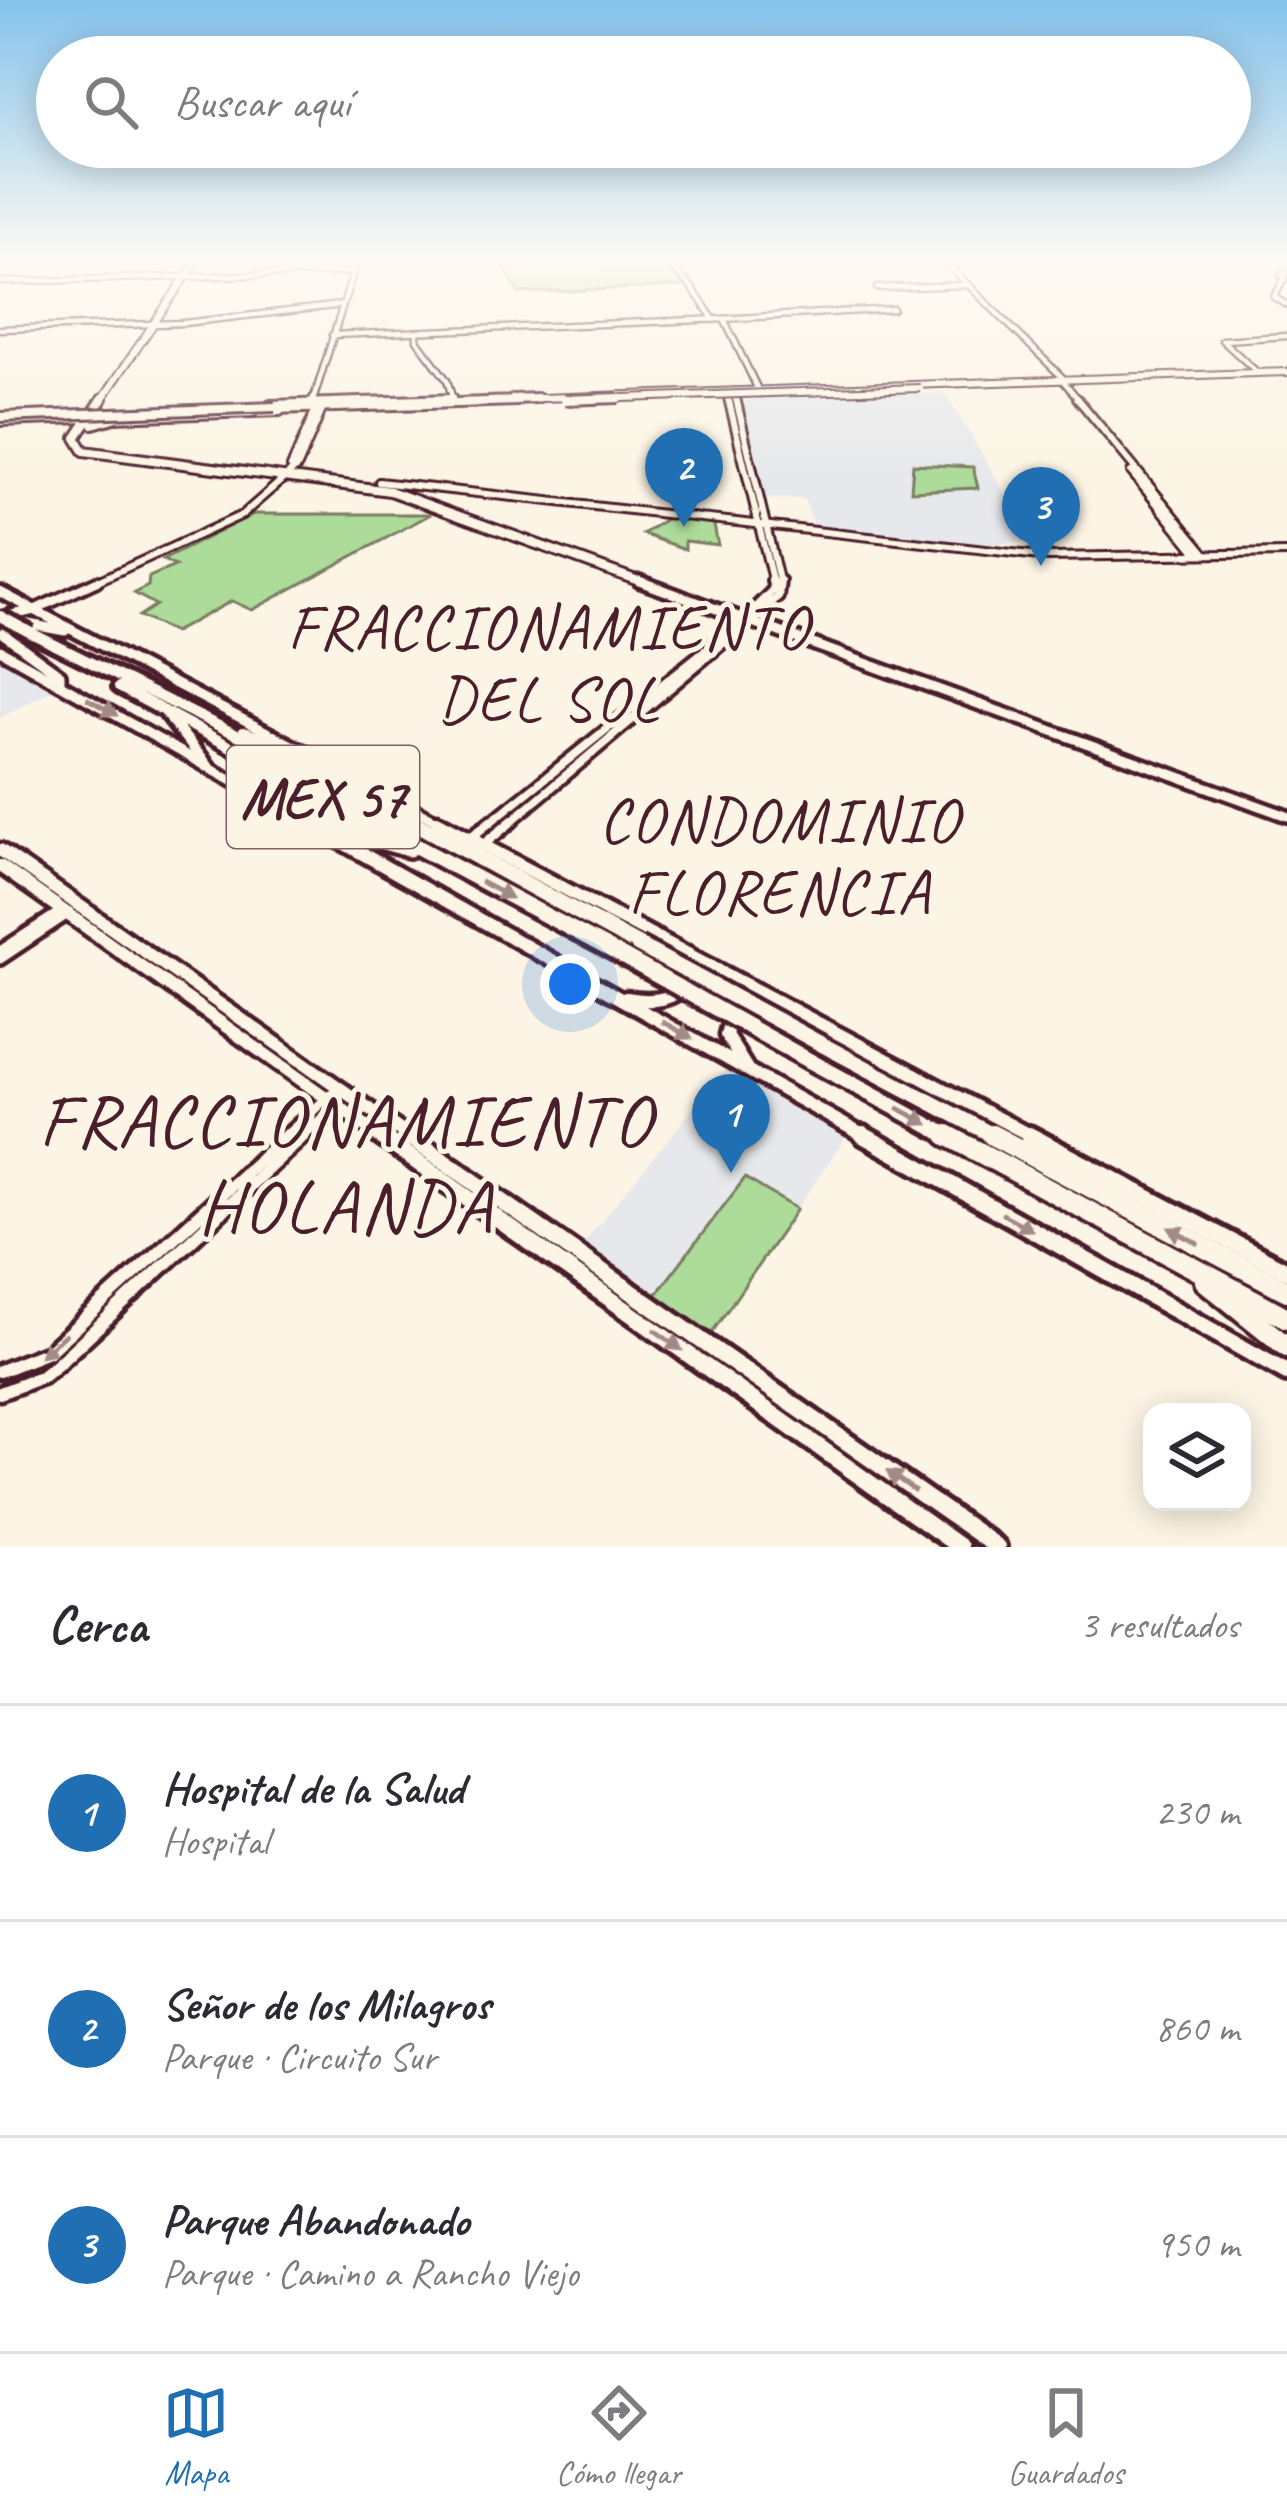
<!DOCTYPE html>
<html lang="es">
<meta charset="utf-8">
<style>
body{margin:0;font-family:Caveat,sans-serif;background:#f2f2f3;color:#2b2b33}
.controls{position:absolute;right:36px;bottom:36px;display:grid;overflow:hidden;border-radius:24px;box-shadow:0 6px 30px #0003}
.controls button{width:108px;height:108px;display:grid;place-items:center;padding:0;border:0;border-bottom:3px solid #e1e1e2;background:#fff;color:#2b2b33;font:60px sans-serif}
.you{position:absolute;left:570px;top:984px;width:42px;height:42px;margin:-30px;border:9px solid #fff;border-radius:50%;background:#1a73e8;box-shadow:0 0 0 18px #1a73e833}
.badge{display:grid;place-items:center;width:78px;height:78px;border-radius:50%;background:#1f6fb2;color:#fff;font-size:39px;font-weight:700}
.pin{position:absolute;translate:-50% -99px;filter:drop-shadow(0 3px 6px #0008)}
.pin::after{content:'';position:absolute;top:63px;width:42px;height:36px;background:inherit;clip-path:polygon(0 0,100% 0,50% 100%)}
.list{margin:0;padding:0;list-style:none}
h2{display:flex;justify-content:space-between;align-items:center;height:156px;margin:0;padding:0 48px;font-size:51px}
h2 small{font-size:39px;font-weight:400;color:#7c7c81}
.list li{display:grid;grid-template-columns:78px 1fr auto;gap:36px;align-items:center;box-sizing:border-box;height:216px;padding:0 48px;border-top:3px solid #e1e1e2}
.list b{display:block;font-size:45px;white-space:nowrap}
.list p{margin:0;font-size:39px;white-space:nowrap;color:#7c7c81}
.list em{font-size:39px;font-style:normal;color:#7c7c81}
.icon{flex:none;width:66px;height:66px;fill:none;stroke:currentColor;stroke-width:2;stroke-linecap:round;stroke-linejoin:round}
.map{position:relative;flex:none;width:1287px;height:1547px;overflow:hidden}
.search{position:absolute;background:#fff;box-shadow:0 6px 30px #0003;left:36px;right:36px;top:36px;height:132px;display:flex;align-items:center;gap:30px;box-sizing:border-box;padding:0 42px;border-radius:66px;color:#7c7c81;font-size:45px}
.sheet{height:804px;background:#fff}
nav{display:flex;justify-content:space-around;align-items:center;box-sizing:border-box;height:168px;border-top:3px solid #e1e1e2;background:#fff;font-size:33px;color:#7c7c81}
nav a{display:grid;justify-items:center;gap:6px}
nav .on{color:#1f6fb2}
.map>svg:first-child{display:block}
.built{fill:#e7e8eb}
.green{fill:#acdb9a;stroke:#7b7d62;stroke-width:3}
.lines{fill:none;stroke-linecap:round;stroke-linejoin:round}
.minor-far4-casing{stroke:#4a1f2b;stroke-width:9}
.minor-far3-casing{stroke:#4a1f2b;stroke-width:12}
.minor-far2-casing{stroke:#4a1f2b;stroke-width:16}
.minor-far1-casing{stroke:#4a1f2b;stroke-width:18}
.minor-casing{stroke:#4a1f2b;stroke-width:21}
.major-far4-casing{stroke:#4a1f2b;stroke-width:10}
.major-far3-casing{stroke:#4a1f2b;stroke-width:14}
.major-far2-casing{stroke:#4a1f2b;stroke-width:18}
.major-far1-casing{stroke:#4a1f2b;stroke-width:21}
.major-casing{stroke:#4a1f2b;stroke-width:26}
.highway-far2-casing{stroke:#4a1f2b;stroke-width:20}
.highway-far1-casing{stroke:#4a1f2b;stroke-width:24}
.highway-casing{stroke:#4a1f2b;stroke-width:28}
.minor-far4{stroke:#fcf5e5;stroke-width:4.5}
.minor-far3{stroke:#fcf5e5;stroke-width:6}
.minor-far2{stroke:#fcf5e5;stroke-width:8}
.minor-far1{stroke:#fcf5e5;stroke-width:9}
.minor{stroke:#fcf5e5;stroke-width:12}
.major-far4{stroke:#fcf5e5;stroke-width:6}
.major-far3{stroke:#fcf5e5;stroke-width:8}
.major-far2{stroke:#fcf5e5;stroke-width:9}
.major-far1{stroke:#fcf5e5;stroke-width:12}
.major{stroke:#fcf5e5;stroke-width:16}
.highway-far2{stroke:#fcf5e5;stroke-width:10}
.highway-far1{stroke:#fcf5e5;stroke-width:15}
.highway{stroke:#fcf5e5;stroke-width:20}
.major-bridge-far1-casing{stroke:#4a1f2b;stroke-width:10;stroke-linecap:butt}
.major-bridge-casing{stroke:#4a1f2b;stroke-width:14;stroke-linecap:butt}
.highway-bridge-far1-casing{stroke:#4a1f2b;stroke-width:20;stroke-linecap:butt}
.highway-bridge-casing{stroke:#4a1f2b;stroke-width:24;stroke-linecap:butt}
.major-bridge-far1{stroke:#fcf5e5;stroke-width:6}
.major-bridge{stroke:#fcf5e5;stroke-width:8}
.highway-bridge-far1{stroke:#fcf5e5;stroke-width:10}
.highway-bridge{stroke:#fcf5e5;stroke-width:15}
.oneway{fill:#a38a88}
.labels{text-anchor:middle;stroke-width:10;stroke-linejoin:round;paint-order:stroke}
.shield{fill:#fcf5e5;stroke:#7f5f63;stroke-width:3}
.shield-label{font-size:57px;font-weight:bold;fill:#4a1f2b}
.neighbourhood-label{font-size:63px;letter-spacing:3px;fill:#4a1f2b;stroke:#fcf5e5}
.near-neighbourhood-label{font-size:75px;letter-spacing:3px;fill:#4a1f2b;stroke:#fcf5e5}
</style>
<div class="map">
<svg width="1287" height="1547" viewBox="0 0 1287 1547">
<rect width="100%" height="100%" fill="#fcf5e5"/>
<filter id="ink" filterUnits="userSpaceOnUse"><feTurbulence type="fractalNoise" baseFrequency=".00833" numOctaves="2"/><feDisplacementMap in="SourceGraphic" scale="24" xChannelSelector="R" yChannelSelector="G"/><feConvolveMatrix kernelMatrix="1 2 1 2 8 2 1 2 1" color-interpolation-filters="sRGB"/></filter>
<g filter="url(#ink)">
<path class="built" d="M 945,392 L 1033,541 L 991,544 L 814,527 L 804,499 L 766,499 L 743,400 Z
M 0,656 L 38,678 L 56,688 L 0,718 Z
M 726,1068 L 846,1137 L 711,1334 L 582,1245 Z"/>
<path class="green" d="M 622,262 L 666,266 L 686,286 L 519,293 L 505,269 Z
M 913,464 L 973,467 L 978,488 L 911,491 Z
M 254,514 L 431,514 L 252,610 L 232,601 L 174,632 L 139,616 L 156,605 L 134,593 L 148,586 L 149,577 L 175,566 L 163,560 Z
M 672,515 L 713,520 L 718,545 L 685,541 L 685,549 L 643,534 Z
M 745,1178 L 797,1209 L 711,1334 L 655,1296 Z"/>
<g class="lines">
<defs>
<path id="minor-far4" d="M 664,260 L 691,286 L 714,320
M 943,260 L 1064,379
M 1281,275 L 1287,271
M 1286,276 L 1274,297 L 1287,305
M 0,282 L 353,272
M 877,288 L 966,285
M 721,319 L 893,309
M 724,319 L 760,394
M 0,329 L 184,323 L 342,305
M 332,335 L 723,319
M 1222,340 L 1287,336
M 1223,341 L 1258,373
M 1064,382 L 1080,401
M 734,391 L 736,401
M 726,392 L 728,401
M 313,401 L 357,260
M 400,401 L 453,400 L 447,380 L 417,340 L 417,332"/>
<path id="minor-far3" d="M 728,398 L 773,584
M 736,398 L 780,584
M 1077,398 L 1205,553
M 312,403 L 314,398
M 270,404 L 452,398
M 0,422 L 280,412
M 291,467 L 315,411
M 1131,472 L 1197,553
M 379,482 L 1049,557 L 1287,553
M 91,584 L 242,515 L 298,466 L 322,410"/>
<path id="minor-far2" d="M 34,610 L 97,581
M 488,824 L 744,619 L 774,589 L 772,581
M 508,824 L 778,597 L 780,581"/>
<path id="minor-far1" d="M 470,838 L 491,821
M 483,845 L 512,821
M 0,951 L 63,910
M 0,959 L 69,913
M 283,1138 L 339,1087
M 301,1138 L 338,1103"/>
<path id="minor" d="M 0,1371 L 48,1352 L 287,1135
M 0,1393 L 42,1377 L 58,1364 L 304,1135"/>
<path id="major-far4" d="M 967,383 L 1287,372
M 513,399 L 968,383
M 101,401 L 197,260
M 512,401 L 517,401"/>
<path id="major-far3" d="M 103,398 L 76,438 L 84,451 L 390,491 L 647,584
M 513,399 L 537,398
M 275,409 L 517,401
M 93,424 L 114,418"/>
<path id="major-far2" d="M 639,581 L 1287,816
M 0,592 L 372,787
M 0,618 L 34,610
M 0,650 L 309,824
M 60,684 L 60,675 L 2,633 L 23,623 L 65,631
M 388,795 L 442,824"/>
<path id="major-far1" d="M 304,821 L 868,1138
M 437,821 L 1035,1138
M 0,850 L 411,1138
M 0,866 L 383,1138
M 626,998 C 658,1004 678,999 698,973 L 688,953
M 747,1069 L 726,1035 L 730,1020 L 757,1003 L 782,1004"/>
<path id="major" d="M 379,1135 L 960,1547
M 407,1135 L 997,1547
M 863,1135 L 1287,1373
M 1029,1135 L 1287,1271"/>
<path id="highway-far2" d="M 31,633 L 417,824
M 119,687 L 375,824
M 167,715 L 208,766
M 243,732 L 305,752
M 364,782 L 405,812
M 301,819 L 318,824"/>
<path id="highway-far1" d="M 308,821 L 409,849
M 369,821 L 624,957
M 411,821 L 638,945
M 821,1044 L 998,1138
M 810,1061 L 952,1138"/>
<path id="highway" d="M 947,1135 L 1287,1318
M 992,1135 L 1287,1291
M 1205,1281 L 1287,1347"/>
</defs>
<use href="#minor-far4" class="minor-far4-casing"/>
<use href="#minor-far3" class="minor-far3-casing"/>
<use href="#minor-far2" class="minor-far2-casing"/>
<use href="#minor-far1" class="minor-far1-casing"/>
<use href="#minor" class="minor-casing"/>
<use href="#major-far4" class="major-far4-casing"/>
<use href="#major-far3" class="major-far3-casing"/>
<use href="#major-far2" class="major-far2-casing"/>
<use href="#major-far1" class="major-far1-casing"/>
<use href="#major" class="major-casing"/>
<use href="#highway-far2" class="highway-far2-casing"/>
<use href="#highway-far1" class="highway-far1-casing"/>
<use href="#highway" class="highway-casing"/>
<use href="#minor-far4" class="minor-far4"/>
<use href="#minor-far3" class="minor-far3"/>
<use href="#minor-far2" class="minor-far2"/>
<use href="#minor-far1" class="minor-far1"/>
<use href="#minor" class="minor"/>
<use href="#major-far4" class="major-far4"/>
<use href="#major-far3" class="major-far3"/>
<use href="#major-far2" class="major-far2"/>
<use href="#major-far1" class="major-far1"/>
<use href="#major" class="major"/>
<use href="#highway-far2" class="highway-far2"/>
<use href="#highway-far1" class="highway-far1"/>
<use href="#highway" class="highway"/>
<defs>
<path id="major-bridge-far1" d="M 565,400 L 920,388"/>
<path id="major-bridge" d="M 565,400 L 619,398
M 0,417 L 275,407"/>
<path id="highway-bridge-far1" d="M 0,616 L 31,633"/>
<path id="highway-bridge" d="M 638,945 L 821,1044
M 624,957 L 810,1061"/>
</defs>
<use href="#major-bridge-far1" class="major-bridge-far1-casing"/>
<use href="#major-bridge" class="major-bridge-casing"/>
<use href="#highway-bridge-far1" class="highway-bridge-far1-casing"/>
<use href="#highway-bridge" class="highway-bridge-casing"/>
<use href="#major-bridge-far1" class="major-bridge-far1"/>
<use href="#major-bridge" class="major-bridge"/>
<use href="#highway-bridge-far1" class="highway-bridge-far1"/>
<use href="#highway-bridge" class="highway-bridge"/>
</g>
<defs><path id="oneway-solid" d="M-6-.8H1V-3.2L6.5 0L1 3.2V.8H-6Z" transform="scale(3)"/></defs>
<g class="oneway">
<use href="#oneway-solid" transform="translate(102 707) rotate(29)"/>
<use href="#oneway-solid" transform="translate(496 890) rotate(28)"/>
<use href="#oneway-solid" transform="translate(677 1030) rotate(29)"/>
<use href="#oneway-solid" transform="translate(913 1116) rotate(28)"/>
<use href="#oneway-solid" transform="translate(1017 1222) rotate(29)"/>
<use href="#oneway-solid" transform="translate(1184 1236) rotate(-152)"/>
<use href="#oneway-solid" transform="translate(668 1340) rotate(36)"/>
<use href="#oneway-solid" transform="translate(53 1345) rotate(139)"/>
<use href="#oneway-solid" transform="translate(901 1481) rotate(-145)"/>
</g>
</g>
<linearGradient id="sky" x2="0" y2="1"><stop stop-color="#85c3ec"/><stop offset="0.55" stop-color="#fefaf3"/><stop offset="1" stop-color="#fefaf3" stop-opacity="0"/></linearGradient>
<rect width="1287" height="476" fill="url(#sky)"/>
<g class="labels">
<rect class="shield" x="227" y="746" width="192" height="102" rx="9"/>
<g class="shield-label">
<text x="323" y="817">MEX 57</text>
</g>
<g class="neighbourhood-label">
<text x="549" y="648">FRACCIONAMIENTO<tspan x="549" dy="72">DEL SOL</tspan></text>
<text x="780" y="841">CONDOMINIO<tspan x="780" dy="72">FLORENCIA</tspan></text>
</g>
<g class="near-neighbourhood-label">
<text x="346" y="1145">FRACCIONAMIENTO<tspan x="346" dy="86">HOLANDA</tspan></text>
</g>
</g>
</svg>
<div class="controls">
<button><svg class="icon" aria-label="layers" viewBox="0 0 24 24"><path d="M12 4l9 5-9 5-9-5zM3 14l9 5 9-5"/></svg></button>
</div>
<div class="you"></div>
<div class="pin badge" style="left:731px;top:1173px">1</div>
<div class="pin badge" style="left:684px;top:527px">2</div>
<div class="pin badge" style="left:1041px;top:566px">3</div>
<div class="search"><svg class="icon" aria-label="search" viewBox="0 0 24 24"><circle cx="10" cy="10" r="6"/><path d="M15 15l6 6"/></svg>Buscar aquí</div>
</div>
<section class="sheet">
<h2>Cerca<small>3 resultados</small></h2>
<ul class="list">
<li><span class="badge">1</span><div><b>Hospital de la Salud</b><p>Hospital</p></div><em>230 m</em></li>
<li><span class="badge">2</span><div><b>Señor de los Milagros</b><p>Parque · Circuito Sur</p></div><em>860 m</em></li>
<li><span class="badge">3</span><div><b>Parque Abandonado</b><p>Parque · Camino a Rancho Viejo</p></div><em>950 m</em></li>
</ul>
</section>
<nav>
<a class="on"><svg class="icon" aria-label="map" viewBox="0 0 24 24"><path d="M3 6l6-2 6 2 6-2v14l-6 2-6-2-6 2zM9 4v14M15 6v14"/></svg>Mapa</a>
<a><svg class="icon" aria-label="directions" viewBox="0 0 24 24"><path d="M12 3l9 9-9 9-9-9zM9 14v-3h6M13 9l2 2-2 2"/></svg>Cómo llegar</a>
<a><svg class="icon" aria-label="saved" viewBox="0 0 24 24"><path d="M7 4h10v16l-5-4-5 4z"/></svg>Guardados</a>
</nav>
